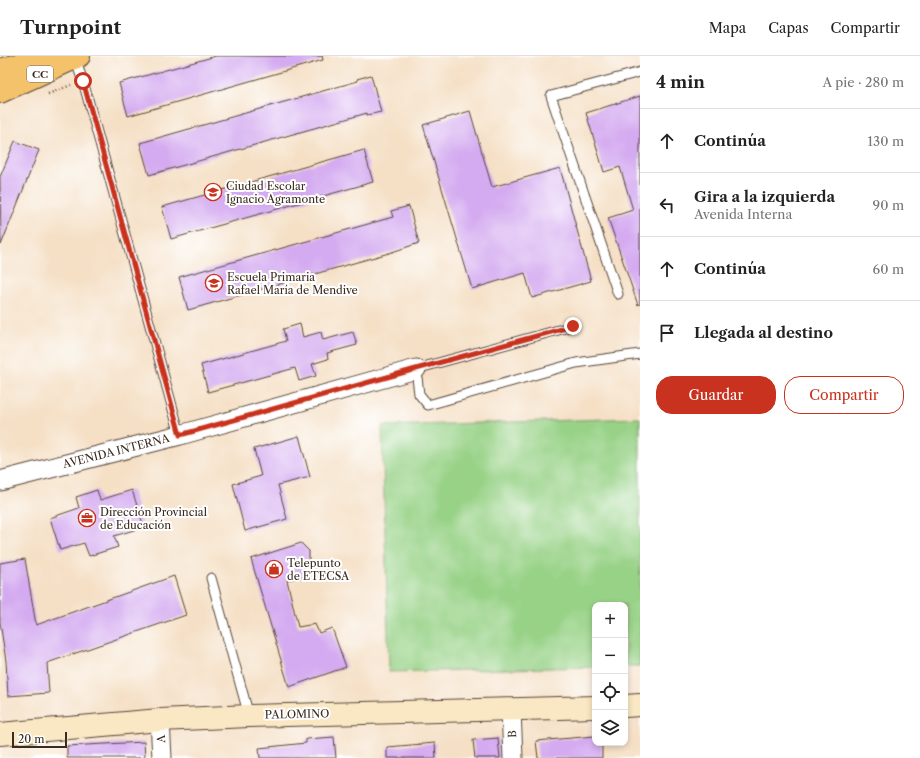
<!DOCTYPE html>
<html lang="es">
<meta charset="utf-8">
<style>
body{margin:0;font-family:"Libre Caslon Text",serif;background:#f2f2f2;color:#222}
.controls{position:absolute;right:12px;bottom:12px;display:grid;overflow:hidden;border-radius:8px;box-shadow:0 2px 6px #0003}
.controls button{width:36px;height:36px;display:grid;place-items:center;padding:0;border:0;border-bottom:1px solid #e0e0e0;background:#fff;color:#222;font:20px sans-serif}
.scale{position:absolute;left:12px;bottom:10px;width:55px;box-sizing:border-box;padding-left:4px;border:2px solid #3b2a1e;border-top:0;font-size:11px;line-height:14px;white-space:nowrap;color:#3b2a1e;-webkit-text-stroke:3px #fff;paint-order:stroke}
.stop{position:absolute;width:12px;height:12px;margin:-9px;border:3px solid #c8321e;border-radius:50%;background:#fff}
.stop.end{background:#c8321e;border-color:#fff;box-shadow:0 1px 4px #0008}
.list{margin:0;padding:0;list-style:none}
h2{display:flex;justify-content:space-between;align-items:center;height:52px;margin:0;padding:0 16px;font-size:17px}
h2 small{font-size:13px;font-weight:400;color:#767676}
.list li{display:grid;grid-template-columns:26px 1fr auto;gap:12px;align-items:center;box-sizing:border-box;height:64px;padding:0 16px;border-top:1px solid #e0e0e0}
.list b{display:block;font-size:15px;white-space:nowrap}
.list p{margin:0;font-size:13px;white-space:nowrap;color:#767676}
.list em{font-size:13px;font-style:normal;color:#767676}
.actions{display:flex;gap:8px;padding:12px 16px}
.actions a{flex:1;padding:9px 0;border:1px solid #c8321e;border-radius:16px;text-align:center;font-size:14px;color:#c8321e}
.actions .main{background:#c8321e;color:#fff}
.icon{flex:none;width:22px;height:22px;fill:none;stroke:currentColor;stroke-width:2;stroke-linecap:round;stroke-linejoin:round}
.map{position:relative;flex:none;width:640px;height:702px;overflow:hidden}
header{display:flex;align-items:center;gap:24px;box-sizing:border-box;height:56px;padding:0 20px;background:#fff;border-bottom:1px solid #e0e0e0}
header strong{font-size:19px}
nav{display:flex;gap:22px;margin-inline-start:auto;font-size:14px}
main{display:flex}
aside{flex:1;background:#fff}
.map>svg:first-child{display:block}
.pitch{fill:#97d286;stroke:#697e52}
.building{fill:#d4abf0}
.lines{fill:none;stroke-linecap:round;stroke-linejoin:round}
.lane-casing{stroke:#574537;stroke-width:11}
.street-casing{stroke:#574537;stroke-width:21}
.secondary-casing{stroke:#574537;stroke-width:24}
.primary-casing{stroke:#574537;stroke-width:24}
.path{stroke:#574537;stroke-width:2.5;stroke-dasharray:1 3;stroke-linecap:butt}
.lane{stroke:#fff;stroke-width:9}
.street{stroke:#fff;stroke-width:19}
.secondary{stroke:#fae7c3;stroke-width:22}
.primary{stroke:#f3c26a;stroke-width:22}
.route{stroke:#c8321e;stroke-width:5}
.labels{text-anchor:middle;stroke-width:4;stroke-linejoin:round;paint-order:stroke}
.shield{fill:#fff;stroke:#766a62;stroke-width:1}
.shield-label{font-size:10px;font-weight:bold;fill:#3b2a1e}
.poi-label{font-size:11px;fill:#3b2a1e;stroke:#fff;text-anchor:start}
.street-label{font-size:11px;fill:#3b2a1e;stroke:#fff}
</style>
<header>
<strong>Turnpoint</strong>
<nav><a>Mapa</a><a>Capas</a><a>Compartir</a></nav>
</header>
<main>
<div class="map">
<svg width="640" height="702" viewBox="0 0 640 702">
<rect width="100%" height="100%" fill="#fff"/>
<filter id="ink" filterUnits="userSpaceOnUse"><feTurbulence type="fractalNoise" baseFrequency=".025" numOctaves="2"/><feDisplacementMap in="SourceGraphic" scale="8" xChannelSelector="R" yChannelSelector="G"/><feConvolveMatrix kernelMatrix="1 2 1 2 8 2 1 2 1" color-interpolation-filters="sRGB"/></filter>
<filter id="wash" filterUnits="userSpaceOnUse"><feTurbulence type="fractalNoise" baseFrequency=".012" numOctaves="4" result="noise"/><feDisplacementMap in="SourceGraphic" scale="16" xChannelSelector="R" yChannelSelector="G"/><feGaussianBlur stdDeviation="0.9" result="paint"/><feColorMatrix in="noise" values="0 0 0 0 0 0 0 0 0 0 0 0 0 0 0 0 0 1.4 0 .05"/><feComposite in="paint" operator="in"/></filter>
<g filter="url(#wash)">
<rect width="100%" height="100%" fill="#f5e0c6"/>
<path class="pitch" d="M 640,362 L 640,610 L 625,610 L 625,549 L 595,549 L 595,611 L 389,616 L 382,370 Z"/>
<g id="blocks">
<path class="building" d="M 216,0 L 322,0 L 323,4 L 128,60 L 119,27 Z
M 371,19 L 381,56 L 367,59 L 367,57 L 149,119 L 140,87 L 358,25 L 357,23 Z
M 640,40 L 640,248 L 638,249 L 608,162 L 633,154 L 620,111 L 604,116 L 586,57 Z
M 470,55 L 492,131 L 560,112 L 591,225 L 532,242 L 525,217 L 472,233 L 423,69 Z
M 15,85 L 39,94 L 1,189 L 0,121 Z
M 364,94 L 373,126 L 171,183 L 162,151 Z
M 409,150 L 419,187 L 389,197 L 188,254 L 179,221 L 393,161 L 391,155 Z
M 300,268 L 303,281 L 321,276 L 323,284 L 353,276 L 357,289 L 327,297 L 328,303 L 312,308 L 316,320 L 299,325 L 295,312 L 208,336 L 201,309 L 286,285 L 283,273 Z
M 299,380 L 310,421 L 278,429 L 287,463 L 245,475 L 233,428 L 261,420 L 254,393 Z
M 97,434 L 100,444 L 132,434 L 144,471 L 114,480 L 118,491 L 89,500 L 84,487 L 60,494 L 50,462 L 79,452 L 76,441 Z
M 301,487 L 309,495 L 309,503 L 302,507 L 307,520 L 287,524 L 298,571 L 315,568 L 319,577 L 332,572 L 346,611 L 289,631 L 251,503 Z
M 25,503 L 36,569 L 174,520 L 186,559 L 47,607 L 49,637 L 8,640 L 6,605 L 0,566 L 0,507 Z
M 595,680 L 595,687 L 602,687 L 602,702 L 538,702 L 536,685 Z
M 334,681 L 336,702 L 260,702 L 259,692 L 306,687 L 306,683 Z
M 498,682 L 500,702 L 475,702 L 473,684 Z
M 144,686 L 145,702 L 67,702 L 67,690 Z
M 435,687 L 436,702 L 387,702 L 387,691 Z"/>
</g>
</g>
<g filter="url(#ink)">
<use href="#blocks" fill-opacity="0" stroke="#574537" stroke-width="1"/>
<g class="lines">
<defs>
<path id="lane" d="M 74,1 L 83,25 L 180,379
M 618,238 L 551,40 L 640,16
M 573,270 L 416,313 L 419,338 L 428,349 L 576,307 L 640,298
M 211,522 L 249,660"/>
<path id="street" d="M 0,425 L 180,379 L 416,313
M 511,653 L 513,702
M 160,664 L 162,702"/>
<path id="secondary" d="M 625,650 L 640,649
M 0,678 L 160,664 L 249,660 L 595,651"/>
<path id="primary" d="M 0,14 L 46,0
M 0,36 L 79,0"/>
</defs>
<use href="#lane" class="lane-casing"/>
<use href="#street" class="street-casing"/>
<use href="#secondary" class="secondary-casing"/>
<use href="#primary" class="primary-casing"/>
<path class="path" d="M 48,38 L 71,29"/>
<use href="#lane" class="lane"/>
<use href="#street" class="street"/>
<use href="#secondary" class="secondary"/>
<use href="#primary" class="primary"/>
</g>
</g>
<g class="lines" filter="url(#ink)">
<path class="route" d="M 83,25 L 180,379 L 416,313 L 573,270"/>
</g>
<defs>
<symbol id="school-ring" viewBox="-11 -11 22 22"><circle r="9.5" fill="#fff" stroke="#c8321e" stroke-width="1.5"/><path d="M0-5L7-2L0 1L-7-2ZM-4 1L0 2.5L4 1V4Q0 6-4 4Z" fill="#c8321e"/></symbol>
<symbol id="office-ring" viewBox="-11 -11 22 22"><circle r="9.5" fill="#fff" stroke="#c8321e" stroke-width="1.5"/><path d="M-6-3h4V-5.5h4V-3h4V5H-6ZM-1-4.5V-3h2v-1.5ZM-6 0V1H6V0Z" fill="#c8321e"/></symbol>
<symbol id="shop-ring" viewBox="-11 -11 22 22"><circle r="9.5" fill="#fff" stroke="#c8321e" stroke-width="1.5"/><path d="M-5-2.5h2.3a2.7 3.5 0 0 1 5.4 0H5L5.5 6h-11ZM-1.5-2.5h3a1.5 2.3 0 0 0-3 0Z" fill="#c8321e"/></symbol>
</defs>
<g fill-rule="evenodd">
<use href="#school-ring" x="203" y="126" width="20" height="20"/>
<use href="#school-ring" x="204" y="217" width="20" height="20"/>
<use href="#office-ring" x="77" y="452" width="20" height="20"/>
<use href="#shop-ring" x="264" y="503" width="20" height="20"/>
</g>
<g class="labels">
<rect class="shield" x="27" y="10" width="26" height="16" rx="3"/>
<g class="shield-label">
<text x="40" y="22">CC</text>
</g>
<g class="poi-label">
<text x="226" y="134">Ciudad Escolar<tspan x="226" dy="13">Ignacio Agramonte</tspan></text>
<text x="227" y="225">Escuela Primaria<tspan x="227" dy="13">Rafael María de Mendive</tspan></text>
<text x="100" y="460">Dirección Provincial<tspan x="100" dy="13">de Educación</tspan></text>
<text x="287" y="511">Telepunto<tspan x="287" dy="13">de ETECSA</tspan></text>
</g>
<g class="street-label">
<text transform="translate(116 395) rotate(-14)" y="4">AVENIDA INTERNA</text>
<text transform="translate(297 658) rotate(-1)" y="4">PALOMINO</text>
<text transform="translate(512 678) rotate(-92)" y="4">B</text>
<text transform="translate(161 683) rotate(-93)" y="4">A</text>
</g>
</g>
</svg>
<div class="controls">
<button>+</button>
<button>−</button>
<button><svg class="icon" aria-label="locate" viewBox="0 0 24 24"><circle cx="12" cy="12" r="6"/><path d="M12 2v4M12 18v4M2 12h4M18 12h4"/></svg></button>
<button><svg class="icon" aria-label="layers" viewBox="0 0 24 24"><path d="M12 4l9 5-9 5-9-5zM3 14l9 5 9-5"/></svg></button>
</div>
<div class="scale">20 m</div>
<div class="stop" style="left:83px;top:25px"></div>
<div class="stop end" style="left:573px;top:270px"></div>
</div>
<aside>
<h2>4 min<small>A pie · 280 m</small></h2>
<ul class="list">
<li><svg class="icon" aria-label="ahead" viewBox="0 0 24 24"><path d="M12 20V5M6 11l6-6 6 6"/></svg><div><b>Continúa</b></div><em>130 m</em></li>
<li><svg class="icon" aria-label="left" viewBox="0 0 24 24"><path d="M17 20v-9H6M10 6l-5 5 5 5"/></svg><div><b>Gira a la izquierda</b><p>Avenida Interna</p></div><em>90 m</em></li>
<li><svg class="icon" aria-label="ahead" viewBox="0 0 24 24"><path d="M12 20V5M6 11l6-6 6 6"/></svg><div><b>Continúa</b></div><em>60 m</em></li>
<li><svg class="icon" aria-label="arrive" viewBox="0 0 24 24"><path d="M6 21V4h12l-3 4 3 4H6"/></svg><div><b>Llegada al destino</b></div></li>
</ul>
<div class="actions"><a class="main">Guardar</a><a>Compartir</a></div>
</aside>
</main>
